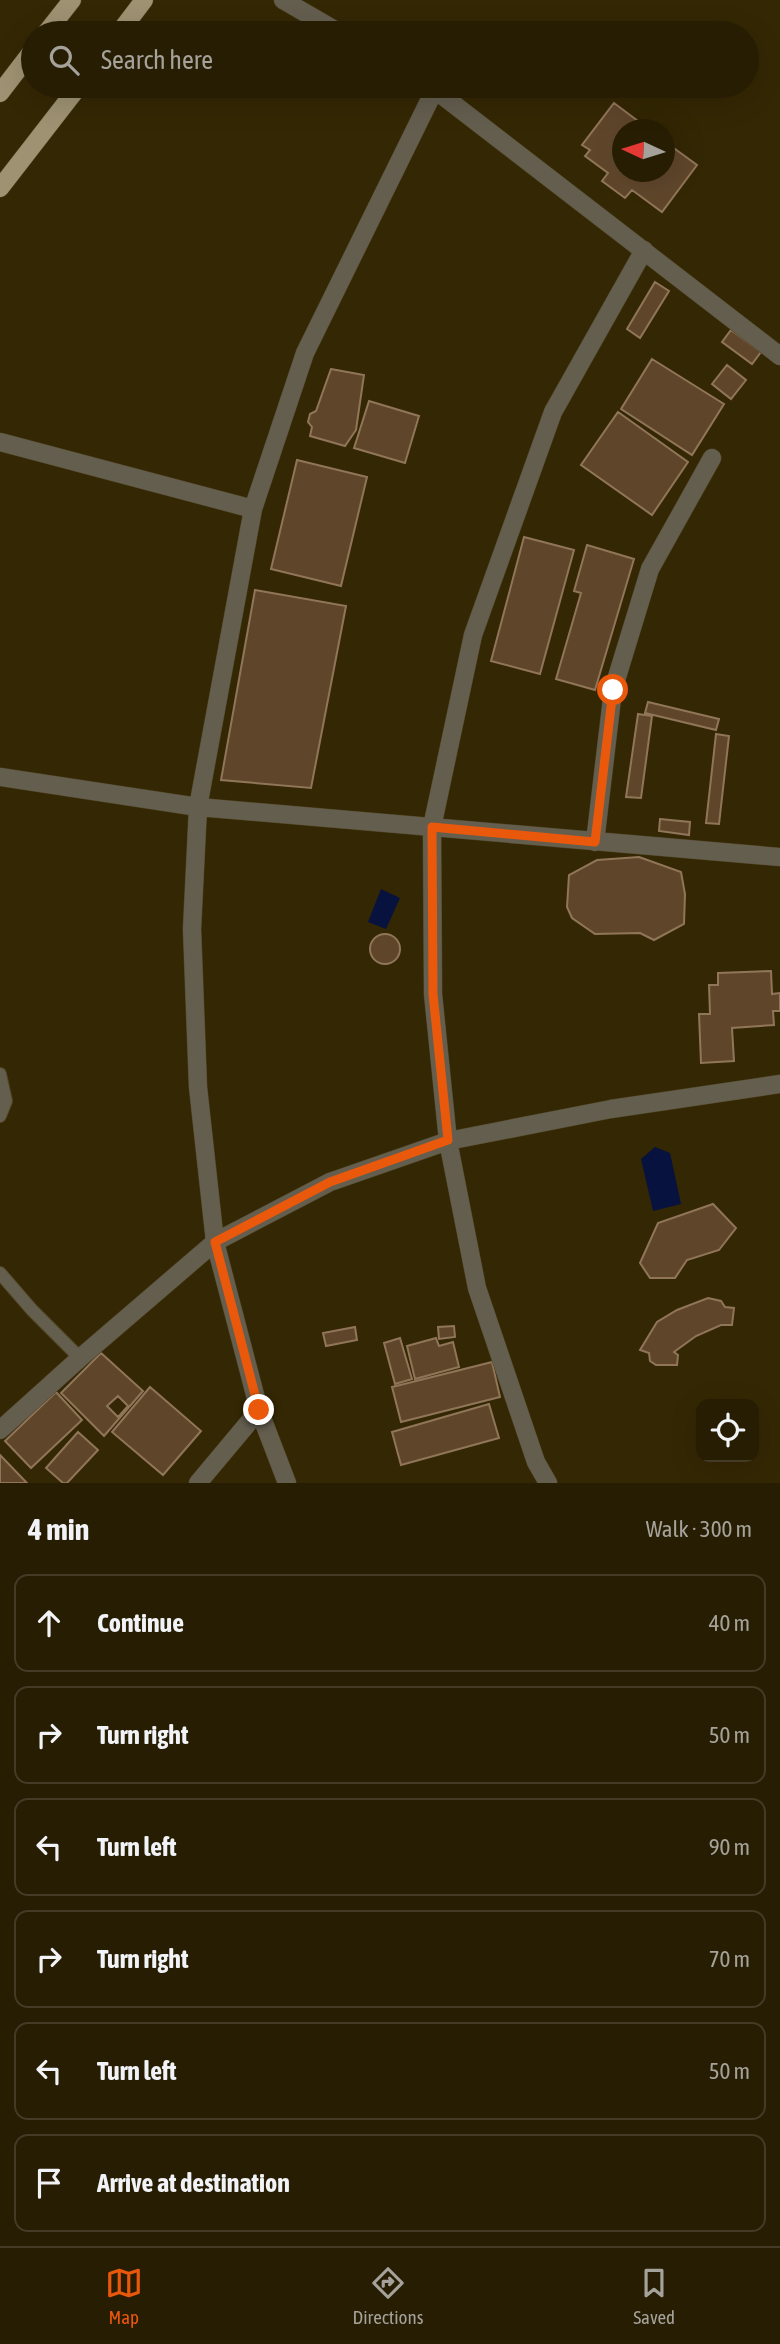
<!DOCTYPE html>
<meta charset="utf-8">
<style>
body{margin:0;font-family:"Asap Condensed",sans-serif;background:#332a12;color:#f1f3f6}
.controls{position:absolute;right:21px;bottom:21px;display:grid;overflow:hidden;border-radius:14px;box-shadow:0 7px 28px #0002}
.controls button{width:63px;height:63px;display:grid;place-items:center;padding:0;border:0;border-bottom:2px solid #433b25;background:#271d03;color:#f1f3f6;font:35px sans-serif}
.compass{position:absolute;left:612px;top:119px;width:63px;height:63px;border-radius:50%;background:#271d03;box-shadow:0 7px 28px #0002;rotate:274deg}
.stop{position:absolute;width:21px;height:21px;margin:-16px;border:5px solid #ea580c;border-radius:50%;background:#fff}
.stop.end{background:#ea580c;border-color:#fff;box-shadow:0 2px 7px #0008}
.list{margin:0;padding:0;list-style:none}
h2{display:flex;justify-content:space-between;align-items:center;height:91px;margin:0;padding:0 28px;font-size:30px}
h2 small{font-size:23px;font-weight:400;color:#a4a29a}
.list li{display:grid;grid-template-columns:46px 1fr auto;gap:21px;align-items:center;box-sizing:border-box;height:98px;margin:0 14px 14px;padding:0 14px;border:2px solid #433b25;border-radius:14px}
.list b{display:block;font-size:26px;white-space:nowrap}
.list em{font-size:23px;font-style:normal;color:#a4a29a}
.icon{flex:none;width:38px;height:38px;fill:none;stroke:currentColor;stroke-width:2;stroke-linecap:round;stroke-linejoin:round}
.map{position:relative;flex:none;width:780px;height:1483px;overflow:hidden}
.search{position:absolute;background:#271d03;box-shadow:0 7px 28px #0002;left:21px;right:21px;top:21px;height:77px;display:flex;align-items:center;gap:18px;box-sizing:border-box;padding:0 24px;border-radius:38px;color:#a4a29a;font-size:26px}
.sheet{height:763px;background:#271d03}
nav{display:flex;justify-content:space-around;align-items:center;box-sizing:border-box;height:98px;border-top:2px solid #433b25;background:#271d03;font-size:19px;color:#a4a29a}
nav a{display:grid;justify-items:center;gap:4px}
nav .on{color:#ea580c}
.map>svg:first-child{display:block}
.water{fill:#07123e}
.building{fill:#5f462b;stroke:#907559;stroke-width:2;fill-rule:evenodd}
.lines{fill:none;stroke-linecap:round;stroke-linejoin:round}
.service-casing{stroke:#514525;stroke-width:14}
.minor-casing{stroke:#514525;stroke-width:19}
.primary-casing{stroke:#514525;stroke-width:19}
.service{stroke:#645e4f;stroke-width:12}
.minor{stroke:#645e4f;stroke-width:18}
.primary{stroke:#9f9273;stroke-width:18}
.route{stroke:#ea580c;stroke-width:9}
</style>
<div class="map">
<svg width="780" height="1483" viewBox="0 0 780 1483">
<rect width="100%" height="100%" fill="#342704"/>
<path class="water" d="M 381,889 L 400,898 L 386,929 L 368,922 Z
M 655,1147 L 670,1153 L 681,1204 L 653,1211 L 641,1159 Z"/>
<path class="building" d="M 614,103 L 650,130 L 622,130 L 622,172 L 664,172 L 664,141 L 697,165 L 662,212 L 632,190 L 625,198 L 602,181 L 608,173 L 585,156 L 590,150 L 582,145 Z
M 655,282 L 669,291 L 640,338 L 627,329 Z
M 731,330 L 761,352 L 752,364 L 722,342 Z
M 652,359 L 724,404 L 692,455 L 621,409 Z
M 727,365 L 746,380 L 731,399 L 712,384 Z
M 331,369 L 364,375 L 356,430 L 345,446 L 310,436 L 312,427 L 308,422 L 310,414 L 316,411 Z
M 369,401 L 419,416 L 405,463 L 354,448 Z
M 618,412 L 688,462 L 652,515 L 581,465 Z
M 297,460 L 367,477 L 341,586 L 271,569 Z
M 524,537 L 574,550 L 540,674 L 491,661 Z
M 587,545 L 634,559 L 595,690 L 556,679 L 581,593 L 574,591 Z
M 255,590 L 346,606 L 311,788 L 221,780 Z
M 648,702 L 719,719 L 716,730 L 645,713 Z
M 638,714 L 652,716 L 641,798 L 626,797 Z
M 716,734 L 729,736 L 719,824 L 706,823 Z
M 660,819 L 690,822 L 689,835 L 659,831 Z
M 639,857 L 681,872 L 685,894 L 684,924 L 654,940 L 640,933 L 595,934 L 572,918 L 567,907 L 569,875 L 597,860 Z
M370 949a15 15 0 1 1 30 0a15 15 0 1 1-30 0Z
M 771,971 L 772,994 L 780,993 L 780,1011 L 773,1011 L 774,1025 L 732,1028 L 734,1061 L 701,1063 L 699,1014 L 710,1014 L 709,985 L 718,985 L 718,973 Z
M 713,1204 L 736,1228 L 719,1250 L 687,1260 L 675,1278 L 650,1278 L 640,1263 L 658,1223 Z
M 708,1298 L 721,1301 L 725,1307 L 734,1308 L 732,1325 L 721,1325 L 696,1336 L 674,1352 L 678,1355 L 677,1365 L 656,1365 L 650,1361 L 649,1353 L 640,1350 L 657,1322 L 677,1310 Z
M 454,1326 L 455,1337 L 439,1339 L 438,1327 Z
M 355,1327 L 357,1340 L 326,1346 L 323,1333 Z
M 400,1338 L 412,1379 L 395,1384 L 384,1343 Z
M 436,1338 L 439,1346 L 453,1342 L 459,1367 L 415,1379 L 407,1346 Z
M 101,1353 L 143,1391 L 104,1436 L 61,1393 ZM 118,1396 L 128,1406 L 118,1417 L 107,1406 Z
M 492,1362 L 500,1397 L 401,1422 L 392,1387 Z
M 150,1387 L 201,1431 L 163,1475 L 112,1432 Z
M 56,1392 L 82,1420 L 31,1468 L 5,1441 Z
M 489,1404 L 499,1438 L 401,1465 L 392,1432 Z
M 78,1432 L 98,1450 L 67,1483 L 63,1483 L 46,1468 Z
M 0,1455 L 27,1483 L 0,1483 Z"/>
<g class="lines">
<defs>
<path id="service" d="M 0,1074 L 6,1101 L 0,1116
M 0,1273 L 32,1310 L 80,1358"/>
<path id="minor" d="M 283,0 L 340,33
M 430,86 L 780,356
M 0,442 L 253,509
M 0,777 L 198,807 L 780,857
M 595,842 L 613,690 L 650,569 L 712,458
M 0,1430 L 80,1358 L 215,1242 L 330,1182 L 448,1141 L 611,1109 L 780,1084
M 198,1483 L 259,1410
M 287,1483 L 259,1410 L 215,1242 L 198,1087 L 192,929 L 198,807 L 253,509 L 305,353 L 435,89
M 548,1483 L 536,1462 L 477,1288 L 448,1141 L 433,994 L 432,827 L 473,635 L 553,412 L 644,250"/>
<path id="primary" d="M 46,33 L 72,0
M 119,33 L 144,0
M 0,93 L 33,50
M 0,188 L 79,86"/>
</defs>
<use href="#service" class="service-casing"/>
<use href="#minor" class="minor-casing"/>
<use href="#primary" class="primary-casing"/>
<use href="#service" class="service"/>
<use href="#minor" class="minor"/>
<use href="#primary" class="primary"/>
</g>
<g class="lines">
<path class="route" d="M 259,1410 L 215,1242 L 330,1182 L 448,1140 L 433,994 L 432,827 L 595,842 L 613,690"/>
</g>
</svg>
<div class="controls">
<button><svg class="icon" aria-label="locate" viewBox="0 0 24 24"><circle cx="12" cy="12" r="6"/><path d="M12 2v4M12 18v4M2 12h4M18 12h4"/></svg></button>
</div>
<svg class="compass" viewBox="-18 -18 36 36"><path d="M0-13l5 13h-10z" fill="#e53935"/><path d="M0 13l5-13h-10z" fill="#a4a29a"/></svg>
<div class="stop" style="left:613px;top:690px"></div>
<div class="stop end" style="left:259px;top:1410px"></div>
<div class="search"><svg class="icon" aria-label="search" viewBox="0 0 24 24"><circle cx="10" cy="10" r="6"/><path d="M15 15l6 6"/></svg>Search here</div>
</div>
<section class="sheet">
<h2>4 min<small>Walk · 300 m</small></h2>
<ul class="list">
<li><svg class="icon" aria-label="ahead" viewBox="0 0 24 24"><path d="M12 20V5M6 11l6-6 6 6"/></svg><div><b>Continue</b></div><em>40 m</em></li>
<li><svg class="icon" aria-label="right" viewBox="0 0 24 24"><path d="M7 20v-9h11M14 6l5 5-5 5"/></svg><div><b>Turn right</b></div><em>50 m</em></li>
<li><svg class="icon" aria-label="left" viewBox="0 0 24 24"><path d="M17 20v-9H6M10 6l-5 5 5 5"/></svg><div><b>Turn left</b></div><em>90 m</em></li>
<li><svg class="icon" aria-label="right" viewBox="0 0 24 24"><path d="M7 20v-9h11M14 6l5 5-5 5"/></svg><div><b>Turn right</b></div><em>70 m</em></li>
<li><svg class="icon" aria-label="left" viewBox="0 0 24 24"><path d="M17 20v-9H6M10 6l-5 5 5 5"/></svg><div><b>Turn left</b></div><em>50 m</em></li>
<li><svg class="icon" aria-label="arrive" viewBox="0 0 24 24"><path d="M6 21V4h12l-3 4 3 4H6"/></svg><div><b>Arrive at destination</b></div></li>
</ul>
</section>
<nav>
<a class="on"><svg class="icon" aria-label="map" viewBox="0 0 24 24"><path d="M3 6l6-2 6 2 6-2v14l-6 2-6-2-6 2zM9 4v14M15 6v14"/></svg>Map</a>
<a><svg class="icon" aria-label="directions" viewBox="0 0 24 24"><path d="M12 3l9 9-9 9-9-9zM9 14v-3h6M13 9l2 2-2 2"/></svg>Directions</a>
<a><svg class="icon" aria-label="saved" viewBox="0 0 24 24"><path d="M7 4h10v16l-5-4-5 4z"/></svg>Saved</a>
</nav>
